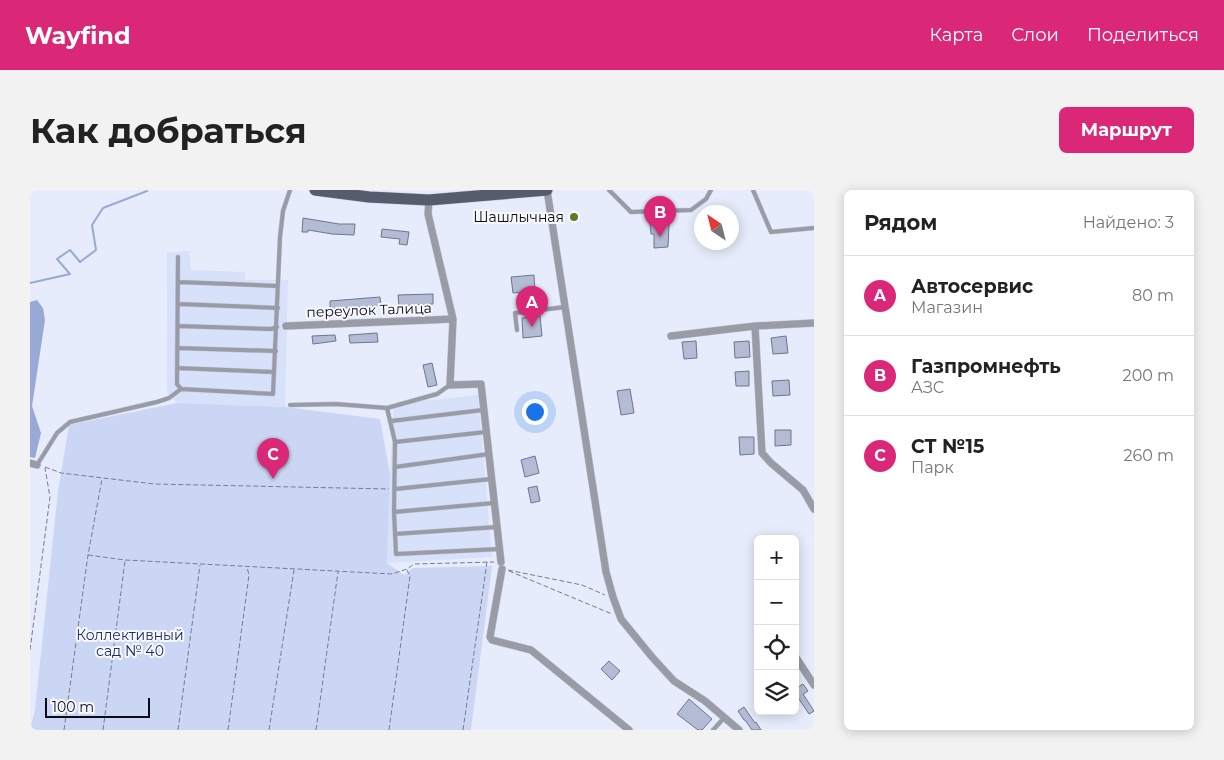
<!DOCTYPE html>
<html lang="ru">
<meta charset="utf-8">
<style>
body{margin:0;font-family:Montserrat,sans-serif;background:#f2f2f2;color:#222}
.controls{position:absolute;right:15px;bottom:15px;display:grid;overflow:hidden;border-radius:8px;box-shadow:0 2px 12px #0003}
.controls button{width:45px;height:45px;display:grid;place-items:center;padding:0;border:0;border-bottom:1px solid #e0e0e0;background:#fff;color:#222;font:25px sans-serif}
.compass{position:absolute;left:664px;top:15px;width:45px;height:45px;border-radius:50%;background:#fff;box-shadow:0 2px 12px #0003;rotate:325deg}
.scale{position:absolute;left:15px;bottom:12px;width:105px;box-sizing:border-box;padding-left:5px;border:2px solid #0a0c14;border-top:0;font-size:14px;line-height:18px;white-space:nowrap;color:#0a0c14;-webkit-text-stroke:4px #f7f9fe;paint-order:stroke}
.you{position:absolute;left:504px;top:221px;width:18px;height:18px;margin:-12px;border:4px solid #fff;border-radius:50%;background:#1a73e8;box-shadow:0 0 0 8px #1a73e833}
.badge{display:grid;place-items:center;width:32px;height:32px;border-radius:50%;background:#db2777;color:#fff;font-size:16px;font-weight:700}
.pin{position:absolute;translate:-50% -41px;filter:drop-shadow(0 1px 2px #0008)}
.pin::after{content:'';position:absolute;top:26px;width:18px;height:15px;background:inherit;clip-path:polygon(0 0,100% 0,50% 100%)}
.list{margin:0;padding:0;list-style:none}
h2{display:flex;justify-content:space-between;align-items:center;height:65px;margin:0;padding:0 20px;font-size:21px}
h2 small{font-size:16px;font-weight:400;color:#767676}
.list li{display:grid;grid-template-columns:32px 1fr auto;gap:15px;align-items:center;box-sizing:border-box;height:80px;padding:0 20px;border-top:1px solid #e0e0e0}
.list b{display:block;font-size:19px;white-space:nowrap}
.list p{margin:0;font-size:16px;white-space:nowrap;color:#767676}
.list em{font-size:16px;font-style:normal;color:#767676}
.icon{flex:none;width:28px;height:28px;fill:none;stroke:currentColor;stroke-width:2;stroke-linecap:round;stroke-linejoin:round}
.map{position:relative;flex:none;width:784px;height:540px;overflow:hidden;border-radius:8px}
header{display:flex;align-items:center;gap:30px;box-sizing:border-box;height:70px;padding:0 25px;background:#db2777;color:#fff}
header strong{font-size:24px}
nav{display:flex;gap:28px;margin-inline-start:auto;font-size:18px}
.intro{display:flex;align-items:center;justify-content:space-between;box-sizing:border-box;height:120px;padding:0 30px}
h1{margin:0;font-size:35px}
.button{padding:12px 22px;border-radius:8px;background:#db2777;color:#fff;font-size:18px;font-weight:700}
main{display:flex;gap:30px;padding:0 30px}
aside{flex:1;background:#fff;border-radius:8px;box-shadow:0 2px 12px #0003}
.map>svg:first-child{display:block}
.built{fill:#d7e1fa}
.green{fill:#cbd6f5}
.water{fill:#98a9d6}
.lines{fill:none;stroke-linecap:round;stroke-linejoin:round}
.stream{stroke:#98a9d6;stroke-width:2}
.building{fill:#b3bcd4;stroke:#6e768c}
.lane-casing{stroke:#c3c8d6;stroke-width:5}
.street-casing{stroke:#c3c8d6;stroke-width:8}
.primary-casing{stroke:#c3c8d6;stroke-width:12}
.path{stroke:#787c88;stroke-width:1;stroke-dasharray:5 2.5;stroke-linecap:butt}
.lane{stroke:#999ca7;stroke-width:4}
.street{stroke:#999ca7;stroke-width:7}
.primary{stroke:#555c6d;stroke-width:11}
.poi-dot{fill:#667623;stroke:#f7f9fe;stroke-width:2}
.labels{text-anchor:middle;stroke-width:4;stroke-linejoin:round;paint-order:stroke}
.poi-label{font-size:14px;fill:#0a0c14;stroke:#f7f9fe;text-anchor:end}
.street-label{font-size:14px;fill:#0a0c14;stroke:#f7f9fe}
.park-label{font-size:14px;fill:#1e2c63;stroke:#f7f9fe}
</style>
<header>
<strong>Wayfind</strong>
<nav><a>Карта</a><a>Слои</a><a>Поделиться</a></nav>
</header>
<div class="intro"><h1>Как добраться</h1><a class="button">Маршрут</a></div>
<main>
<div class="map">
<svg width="784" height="540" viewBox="0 0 784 540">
<rect width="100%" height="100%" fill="#e6ecfb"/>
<path class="built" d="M 159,61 L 161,80 L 215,82 L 215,90 L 258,90 L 255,217 L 147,213 L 137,202 L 137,63 Z
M 448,205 L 462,367 L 357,373 L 359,302 L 364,214 Z"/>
<path class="green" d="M 147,213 L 255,217 L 350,229 L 360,284 L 357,373 L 374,385 L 383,378 L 462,376 L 441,540 L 0,540 L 5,520 L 28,301 L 39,235 Z"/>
<path class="water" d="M 7,110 L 13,118 L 15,130 L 2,216 L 11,243 L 5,268 L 0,267 L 0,112 Z"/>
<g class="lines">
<path class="stream" d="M 0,93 L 40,84 L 27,69 L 40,60 L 50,72 L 66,60 L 62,35 L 73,18 L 117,1"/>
</g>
<path class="building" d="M 273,28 L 309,34 L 325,34 L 324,45 L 302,44 L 278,40 L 278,42 L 272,42 Z
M 620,34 L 639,34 L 638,57 L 624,58 L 624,44 L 621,44 Z
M 352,39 L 379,42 L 377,55 L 369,54 L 370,49 L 351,47 Z
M 504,85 L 505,101 L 483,103 L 481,87 Z
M 403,104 L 403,114 L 369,116 L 368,105 Z
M 350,107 L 351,116 L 309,118 L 309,121 L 300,121 L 300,111 Z
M 510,126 L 512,146 L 493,148 L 492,128 Z
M 347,143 L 348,152 L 320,153 L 319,145 Z
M 305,145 L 306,151 L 283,154 L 282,146 Z
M 756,146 L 758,163 L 743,164 L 741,148 Z
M 666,151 L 667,168 L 654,169 L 652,152 Z
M 719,151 L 720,167 L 705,168 L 704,152 Z
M 402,173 L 407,195 L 398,197 L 393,175 Z
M 719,181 L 719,196 L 706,196 L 705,182 Z
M 759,190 L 760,205 L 743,206 L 742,191 Z
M 600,199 L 604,223 L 591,225 L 587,201 Z
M 745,240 L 761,240 L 761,255 L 745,256 Z
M 709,247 L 724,247 L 724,264 L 710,265 Z
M 505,266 L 509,283 L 495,287 L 491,270 Z
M 507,296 L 510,311 L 501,313 L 498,298 Z
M 579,471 L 590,481 L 582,490 L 571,479 Z
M 773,494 L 778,501 L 773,504 L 784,521 L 779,524 L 765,503 L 765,499 Z
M 659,509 L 682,529 L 672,540 L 668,540 L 647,524 Z
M 714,517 L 725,533 L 726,532 L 731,540 L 722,540 L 715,530 L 714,530 L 708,521 Z"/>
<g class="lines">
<defs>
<path id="lane" d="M 579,0 L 601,22 L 661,20 L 676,9 L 681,0
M 723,0 L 741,42 L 784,38
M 148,67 L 147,194 L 151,199
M 148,92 L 248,96
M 148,114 L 248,118
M 148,136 L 241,139 L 247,137
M 487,140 L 485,123 L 535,117
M 148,158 L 246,161
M 147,178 L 244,182
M 260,215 L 306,214 L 357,218 L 407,204 L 420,195
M 357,218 L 365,252 L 364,322 L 366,364 L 469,359
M 361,231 L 453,220
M 365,252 L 456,242
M 7,275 L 27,243 L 40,232 L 127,212 L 139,208 L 151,199 L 243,204 L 250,47 L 253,21 L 260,0
M 365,277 L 459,264
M 365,299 L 461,289
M 364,322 L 464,313
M 365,344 L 467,337
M 683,540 L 694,528"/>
<path id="street" d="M 517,0 L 576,382 L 583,407 L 591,429 L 622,467 L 644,491 L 675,511 L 709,540
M 399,10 L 398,24 L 423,129 L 420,195 L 451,194 L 471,372
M 256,136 L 423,129
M 725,136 L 732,263 L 741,273 L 773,300 L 784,319
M 641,146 L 725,136 L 784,133
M 0,273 L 7,275
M 472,379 L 460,447 L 462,450 L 501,460 L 599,540
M 765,466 L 784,495"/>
<path id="primary" d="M 285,0 L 339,7 L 399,10 L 517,0"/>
</defs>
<use href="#lane" class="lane-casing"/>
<use href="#street" class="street-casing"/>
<use href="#primary" class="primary-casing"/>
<path class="path" d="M 15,277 L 31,283 L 124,294 L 359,299
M 58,365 L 95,370 L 362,384 L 377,379 L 384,374 L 464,372
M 478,380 L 552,395 L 575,405
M 479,381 L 582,424
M 0,460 L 20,307 L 15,278
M 34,540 L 58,365 L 72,289
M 73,540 L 95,371
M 148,540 L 170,375
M 198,540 L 219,385 L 217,377
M 239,540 L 264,380
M 286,540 L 308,382
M 359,540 L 380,386 L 377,380
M 433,540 L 457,372"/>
<use href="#lane" class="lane"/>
<use href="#street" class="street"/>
<use href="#primary" class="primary"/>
</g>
<circle class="poi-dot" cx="544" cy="27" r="5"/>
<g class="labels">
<g class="poi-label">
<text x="534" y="32">Шашлычная</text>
</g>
<g class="street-label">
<text transform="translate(339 120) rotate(-2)" y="5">переулок Талица</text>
</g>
<g class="park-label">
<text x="100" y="450">Коллективный<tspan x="100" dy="16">сад № 40</tspan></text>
</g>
</g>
</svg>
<div class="controls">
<button>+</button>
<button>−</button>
<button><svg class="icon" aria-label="locate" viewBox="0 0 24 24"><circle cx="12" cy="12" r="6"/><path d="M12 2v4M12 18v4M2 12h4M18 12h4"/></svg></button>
<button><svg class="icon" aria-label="layers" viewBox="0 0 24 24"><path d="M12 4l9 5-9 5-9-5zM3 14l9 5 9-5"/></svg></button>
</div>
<svg class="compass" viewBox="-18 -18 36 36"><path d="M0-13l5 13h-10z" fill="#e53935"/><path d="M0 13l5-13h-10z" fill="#767676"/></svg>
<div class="scale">100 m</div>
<div class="you"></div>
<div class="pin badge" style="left:502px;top:137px">A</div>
<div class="pin badge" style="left:630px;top:47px">B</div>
<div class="pin badge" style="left:243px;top:289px">C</div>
</div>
<aside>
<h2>Рядом<small>Найдено: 3</small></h2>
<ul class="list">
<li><span class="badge">A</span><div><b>Автосервис</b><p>Магазин</p></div><em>80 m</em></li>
<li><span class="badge">B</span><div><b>Газпромнефть</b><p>АЗС</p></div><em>200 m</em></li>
<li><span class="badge">C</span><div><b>СТ №15</b><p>Парк</p></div><em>260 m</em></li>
</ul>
</aside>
</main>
